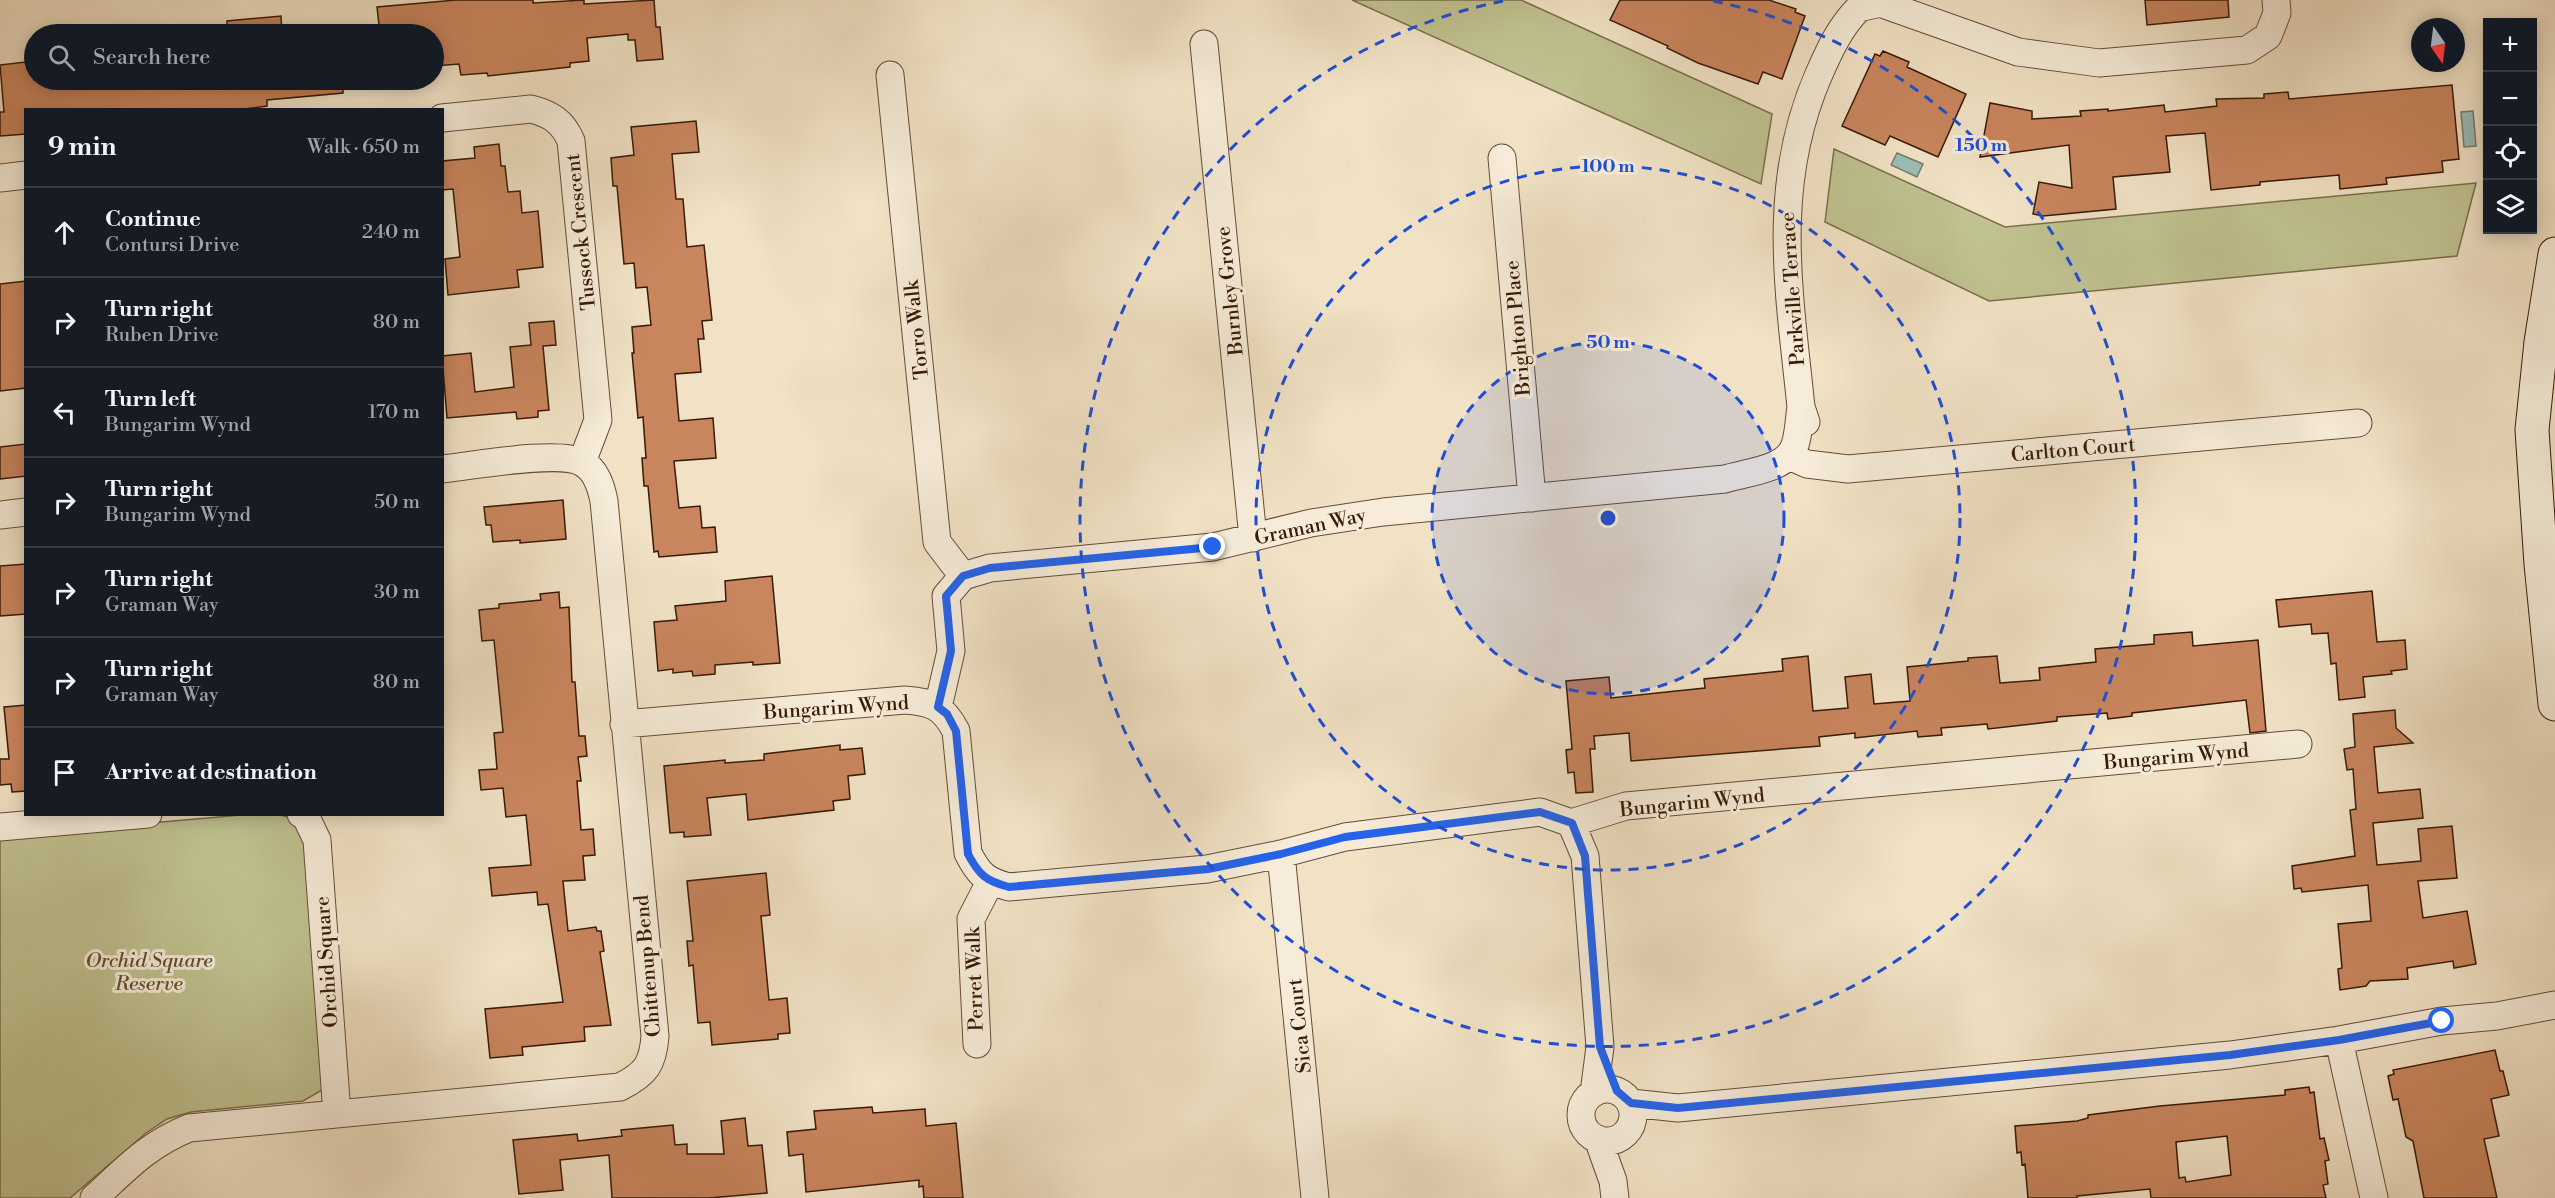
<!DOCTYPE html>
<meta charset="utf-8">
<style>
body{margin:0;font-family:"Libre Bodoni",serif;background:#242831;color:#f1f3f6}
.controls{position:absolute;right:18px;top:18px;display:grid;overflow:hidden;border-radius:0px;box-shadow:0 3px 15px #0003}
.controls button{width:54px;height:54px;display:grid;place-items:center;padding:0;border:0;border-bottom:2px solid #363941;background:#171b24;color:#f1f3f6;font:30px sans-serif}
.compass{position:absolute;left:2411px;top:18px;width:54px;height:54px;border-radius:50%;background:#171b24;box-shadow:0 3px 15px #0003;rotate:166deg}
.stop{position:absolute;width:18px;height:18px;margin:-14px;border:4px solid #2563eb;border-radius:50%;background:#fff}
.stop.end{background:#2563eb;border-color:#fff;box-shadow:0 2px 6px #0008}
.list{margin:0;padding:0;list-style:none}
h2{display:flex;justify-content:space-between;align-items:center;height:78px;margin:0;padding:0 24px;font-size:26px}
h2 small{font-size:20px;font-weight:400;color:#9ea1a6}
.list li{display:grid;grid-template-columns:39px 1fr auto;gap:18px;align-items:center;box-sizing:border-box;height:90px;padding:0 24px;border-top:2px solid #363941}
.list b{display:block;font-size:22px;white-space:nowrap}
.list p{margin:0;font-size:20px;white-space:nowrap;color:#9ea1a6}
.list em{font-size:20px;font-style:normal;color:#9ea1a6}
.icon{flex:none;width:33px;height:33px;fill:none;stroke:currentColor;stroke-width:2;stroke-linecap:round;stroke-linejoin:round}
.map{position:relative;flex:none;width:2555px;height:1198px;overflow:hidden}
.search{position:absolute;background:#171b24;box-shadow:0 3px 15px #0003;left:24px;top:24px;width:420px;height:66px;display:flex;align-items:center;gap:15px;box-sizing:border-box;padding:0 21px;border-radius:33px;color:#9ea1a6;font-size:22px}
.panel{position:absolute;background:#171b24;box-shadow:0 3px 15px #0003;left:24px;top:108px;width:420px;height:708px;border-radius:0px}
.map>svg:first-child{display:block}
.green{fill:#c0c290;stroke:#7c6e4b;stroke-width:1.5}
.water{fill:#9bbdb6;stroke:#737c70;stroke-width:1.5}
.building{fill:#c9855e;stroke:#381a06;stroke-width:1.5;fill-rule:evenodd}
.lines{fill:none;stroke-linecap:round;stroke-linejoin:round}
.street-casing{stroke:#664c36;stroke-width:29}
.secondary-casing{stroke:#381a06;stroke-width:35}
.street{stroke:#f6ecd9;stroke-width:27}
.secondary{stroke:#f6ecd9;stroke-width:33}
.route{stroke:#2563eb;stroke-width:8}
.ring{fill:none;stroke:#1d4ed8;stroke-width:3;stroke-dasharray:10 8}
.labels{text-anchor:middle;stroke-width:6;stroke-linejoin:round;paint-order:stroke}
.street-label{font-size:20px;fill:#381a06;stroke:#f6ecd9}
.park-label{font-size:20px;font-style:italic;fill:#614c2f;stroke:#f6ecd9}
.centre{fill:#1d4ed8;stroke:#f6ecd9;stroke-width:3}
.ring-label{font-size:18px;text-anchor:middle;font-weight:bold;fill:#1d4ed8;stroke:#f6ecd9;stroke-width:6;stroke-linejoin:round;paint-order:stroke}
</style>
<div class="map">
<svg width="2555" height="1198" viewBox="0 0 2555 1198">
<rect width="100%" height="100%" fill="#f1e2c5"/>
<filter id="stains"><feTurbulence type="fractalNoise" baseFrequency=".00333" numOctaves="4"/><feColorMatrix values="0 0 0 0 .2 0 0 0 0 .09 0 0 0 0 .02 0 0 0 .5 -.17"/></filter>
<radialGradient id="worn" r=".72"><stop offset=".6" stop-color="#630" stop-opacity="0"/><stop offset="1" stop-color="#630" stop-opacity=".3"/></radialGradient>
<path class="green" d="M 1352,0 L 1521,0 L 1772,114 L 1761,184 Z
M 1834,149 L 2005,227 L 2476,183 L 2457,256 L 1989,301 L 1825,222 Z
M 253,814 C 291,815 295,813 310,849 L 322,1090 L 303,1101 L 191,1112 L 167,1119 L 146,1133 L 70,1198 L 0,1198 L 0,836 Z"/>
<path class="water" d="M 2473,111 L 2476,146 L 2464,147 L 2461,112 Z
M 1897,153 L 1923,164 L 1917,177 L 1891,165 Z"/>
<path class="building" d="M 456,0 L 533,0 L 533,3 L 584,0 L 584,4 L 654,0 L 656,27 L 660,27 L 663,59 L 637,61 L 635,40 L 628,40 L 628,34 L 587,38 L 589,61 L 570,63 L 570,67 L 488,76 L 487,73 L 461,75 L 459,64 L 434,66 L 434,34 L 380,34 L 377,7 Z
M 1620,0 L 1769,0 L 1796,9 L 1795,12 L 1805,16 L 1782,79 L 1763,72 L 1758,84 L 1698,63 L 1667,48 L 1668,46 L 1610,20 Z
M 2145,0 L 2228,0 L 2229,17 L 2147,25 Z
M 281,16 L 282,34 L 227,34 L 227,21 Z
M 1883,51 L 1909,62 L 1907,67 L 1966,94 L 1938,157 L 1890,136 L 1885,145 L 1842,126 L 1875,54 L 1880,56 Z
M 34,61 L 34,80 L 343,80 L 343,93 L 267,100 L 267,106 L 236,110 L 26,110 L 26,134 L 0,136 L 0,112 L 4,112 L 0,65 Z
M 2452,85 L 2459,159 L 2442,161 L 2443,172 L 2386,178 L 2387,184 L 2340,189 L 2339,175 L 2260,182 L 2260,185 L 2211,190 L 2205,133 L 2166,136 L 2170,172 L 2113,177 L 2116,209 L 2043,216 L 2033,214 L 2039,182 L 2072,188 L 2069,145 L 1980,157 L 1990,103 L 2032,111 L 2032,119 L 2081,116 L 2080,111 L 2108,109 L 2108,111 L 2164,105 L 2165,112 L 2217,106 L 2216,99 L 2264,98 L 2264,94 L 2288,92 L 2289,99 Z
M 696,121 L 699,152 L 672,154 L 676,199 L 683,199 L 687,247 L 704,245 L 712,320 L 702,321 L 704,339 L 698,339 L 701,372 L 675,374 L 679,421 L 713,418 L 716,458 L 674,461 L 679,508 L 700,506 L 702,528 L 715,527 L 717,552 L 659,557 L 658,551 L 654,552 L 648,486 L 644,486 L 642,458 L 646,458 L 643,417 L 638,418 L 632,353 L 634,353 L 632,327 L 651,325 L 647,287 L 636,288 L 634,263 L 624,264 L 617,186 L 613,186 L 611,158 L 634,155 L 631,127 Z
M 499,144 L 501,166 L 505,166 L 508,192 L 520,191 L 522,213 L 538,211 L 543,267 L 517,270 L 519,287 L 448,295 L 445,259 L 460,257 L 453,189 L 442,190 L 442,161 L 475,158 L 474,147 Z
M 26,281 L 26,388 L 0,391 L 0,284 Z
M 554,321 L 556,345 L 543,346 L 549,410 L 538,411 L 538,417 L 517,419 L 516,412 L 447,418 L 442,356 L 471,353 L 475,392 L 514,387 L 510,347 L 531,345 L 529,323 Z
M 26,444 L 26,476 L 0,479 L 0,447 Z
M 563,500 L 566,539 L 520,543 L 520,540 L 493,542 L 491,525 L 486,525 L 484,507 Z
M 26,564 L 26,614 L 0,616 L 0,566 Z
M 772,576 L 780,663 L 753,665 L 753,662 L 715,665 L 715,674 L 693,676 L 692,671 L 673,673 L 673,669 L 658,671 L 654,622 L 677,620 L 675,606 L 726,601 L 725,581 Z
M 2372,591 L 2377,642 L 2405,640 L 2407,669 L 2391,671 L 2392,674 L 2363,677 L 2365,697 L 2339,700 L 2336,663 L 2331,664 L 2328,633 L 2312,634 L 2311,624 L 2279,627 L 2276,600 Z
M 559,592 L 560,608 L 569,607 L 572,682 L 575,682 L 579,736 L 585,736 L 587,756 L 578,757 L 581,781 L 577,781 L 581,830 L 593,829 L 595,855 L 583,856 L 585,880 L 563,881 L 568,931 L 596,927 L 597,931 L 601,931 L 604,951 L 600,952 L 611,1025 L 584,1027 L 585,1041 L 522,1047 L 523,1055 L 490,1058 L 485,1009 L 563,1002 L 548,904 L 538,905 L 537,892 L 492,896 L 489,868 L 531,865 L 526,815 L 506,817 L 503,788 L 481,790 L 479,770 L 497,769 L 494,733 L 503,732 L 494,640 L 482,641 L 479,610 L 499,608 L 499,604 L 541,600 L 540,594 Z
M 2192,632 L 2193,646 L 2258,640 L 2266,731 L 2250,733 L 2246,700 L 2132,713 L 2132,716 L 2108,719 L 2107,713 L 2057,717 L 2057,721 L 1988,729 L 1987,724 L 1941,728 L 1942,735 L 1918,737 L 1917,731 L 1855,738 L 1855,733 L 1819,737 L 1820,746 L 1631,761 L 1629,733 L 1594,736 L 1595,749 L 1590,749 L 1593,792 L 1576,793 L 1574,772 L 1568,773 L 1566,750 L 1572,749 L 1566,681 L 1609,677 L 1611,698 L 1657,693 L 1705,688 L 1704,679 L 1783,671 L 1782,659 L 1808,656 L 1813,711 L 1848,708 L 1845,677 L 1871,674 L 1874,704 L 1910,701 L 1907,667 L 1968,661 L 1968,658 L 1997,656 L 2000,683 L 2040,680 L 2039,668 L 2096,662 L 2095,649 L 2154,644 L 2154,635 Z
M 26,705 L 26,791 L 12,792 L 11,784 L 0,785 L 0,759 L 9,759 L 4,707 Z
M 2395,710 L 2396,728 L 2413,743 L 2374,747 L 2378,793 L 2420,789 L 2423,818 L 2373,823 L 2377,865 L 2421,861 L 2418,829 L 2452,826 L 2457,878 L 2418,881 L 2423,918 L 2467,911 L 2476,964 L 2454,968 L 2453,961 L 2407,968 L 2408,979 L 2370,981 L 2366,986 L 2340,990 L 2338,969 L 2342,968 L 2338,924 L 2371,921 L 2368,885 L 2302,892 L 2301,888 L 2294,889 L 2292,866 L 2355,856 L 2350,810 L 2356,809 L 2353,769 L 2347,770 L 2344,749 L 2355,747 L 2353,714 Z
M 840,745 L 840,750 L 862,748 L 865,774 L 848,776 L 850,799 L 833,801 L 834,810 L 748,820 L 746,794 L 707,798 L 711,835 L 684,837 L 684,832 L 670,833 L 664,766 L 725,760 L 725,763 L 764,760 L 764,754 Z
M 766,873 L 770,915 L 761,916 L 769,1000 L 787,998 L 790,1033 L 778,1034 L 778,1039 L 712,1045 L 710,1022 L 698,1023 L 693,965 L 689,966 L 687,941 L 693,941 L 687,881 Z
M 2495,1050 L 2500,1071 L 2503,1071 L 2509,1095 L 2491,1099 L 2499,1136 L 2484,1139 L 2497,1198 L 2424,1198 L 2413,1141 L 2406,1137 L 2398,1099 L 2393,1100 L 2388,1076 L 2394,1074 L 2393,1070 Z
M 2309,1087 L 2310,1093 L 2314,1092 L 2320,1139 L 2324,1138 L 2329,1160 L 2325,1161 L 2328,1184 L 2323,1185 L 2326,1198 L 2151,1198 L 2150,1189 L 2077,1196 L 2077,1198 L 2028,1198 L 2025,1164 L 2022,1165 L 2021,1152 L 2017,1153 L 2015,1126 L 2077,1121 L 2088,1118 L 2088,1115 L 2160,1106 L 2285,1095 L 2285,1090 ZM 2227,1136 L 2231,1175 L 2186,1182 L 2185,1177 L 2179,1178 L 2176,1142 Z
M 872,1107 L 873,1113 L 925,1109 L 926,1126 L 956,1123 L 963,1198 L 924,1198 L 923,1186 L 919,1187 L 919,1180 L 806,1192 L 803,1154 L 789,1156 L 787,1132 L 816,1129 L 814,1111 Z
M 745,1118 L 748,1146 L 762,1145 L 767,1193 L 709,1198 L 612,1198 L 609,1155 L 560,1160 L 563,1190 L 519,1194 L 513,1140 L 577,1134 L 578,1141 L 622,1136 L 621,1130 L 673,1125 L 675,1145 L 687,1144 L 687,1154 L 724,1154 L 721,1121 Z"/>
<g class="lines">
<defs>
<path id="street" d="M 1859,8 L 1880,3 L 2018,52 L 2099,63 L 2247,50 L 2268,36 L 2277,13 L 2276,0
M 1204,44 L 1253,538
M 890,75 L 937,542 L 963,576
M 442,118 L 531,109 C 551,114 563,122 571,141 L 598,420 L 582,462
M 1502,158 L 1532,498
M 0,178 L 26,175
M 1806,422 L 1801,407 C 1789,290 1770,186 1819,74 C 1830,49 1840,27 1859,8
M 1789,456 L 1807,464 L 1848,469 L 2358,423
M 0,515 L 26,512
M 938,707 L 951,651 L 946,596 L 963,576 L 990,568 L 1213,547 L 1311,523 L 1383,512 L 1725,479 C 1747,472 1787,470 1795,445 C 1799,433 1799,419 1801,407
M 624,724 L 905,700 C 932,702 943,706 956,731 L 968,853 C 979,875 986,881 1009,887 L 1207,869 L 1281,854 L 1345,837 L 1540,812 L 1571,823 L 1626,806 L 2298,744
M 301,814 L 306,817 L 317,840 L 337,1114
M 1571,823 L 1585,856 L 1600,1047 L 1594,1093
M 0,827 L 148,814
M 1281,854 L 1315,1198
M 2339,1040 L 2374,1198
M 977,1044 L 971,919 L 990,882
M1581 1115a26 26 0 1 1 52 0a26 26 0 1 1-52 0Z
M 1631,1103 L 1678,1108 L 2230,1055 L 2339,1040 L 2442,1021 L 2497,1016 L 2555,1005
M 1598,1139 L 1613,1181 L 1615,1198
M 94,1198 C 126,1169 147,1145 189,1128 L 620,1087 C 646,1074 653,1064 655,1036 L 604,501 C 601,486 596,469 581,462 C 558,450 472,466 442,469"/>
<path id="secondary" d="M 2555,254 L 2541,342 L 2532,430 L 2541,564 L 2555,704"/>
</defs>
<use href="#street" class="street-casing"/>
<use href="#secondary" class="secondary-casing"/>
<use href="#street" class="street"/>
<use href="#secondary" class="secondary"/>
</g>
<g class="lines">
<path class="route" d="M 1213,547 L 990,568 L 963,576 L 946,596 L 951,651 L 938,707 L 947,714 L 956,731 L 968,854 C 979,875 986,881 1009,887 L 1208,869 L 1281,854 L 1345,837 L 1540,812 L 1572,823 L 1585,856 L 1600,1047 L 1617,1091 L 1631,1103 L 1678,1108 L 2230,1055 L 2339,1040 L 2442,1021"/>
</g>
<circle cx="1608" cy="518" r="176" fill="#1d4ed8" fill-opacity=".12"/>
<g class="ring">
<circle cx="1608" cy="518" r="176"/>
<circle cx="1608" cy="518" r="352"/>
<path d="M1713 1A528 528 0 1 1 1503 1"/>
</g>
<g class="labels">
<g class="street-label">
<text transform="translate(580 232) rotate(-96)" y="7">Tussock Crescent</text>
<text transform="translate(1792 289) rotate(-94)" y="7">Parkville Terrace</text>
<text transform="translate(1229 291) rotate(-96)" y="7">Burnley Grove</text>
<text transform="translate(1517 328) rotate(-95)" y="7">Brighton Place</text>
<text transform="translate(916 330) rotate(-96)" y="7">Torro Walk</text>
<text transform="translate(2073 449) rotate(-5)" y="7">Carlton Court</text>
<text transform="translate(1310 526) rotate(-12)" y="7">Graman Way</text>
<text transform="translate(836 707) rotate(-4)" y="7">Bungarim Wynd</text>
<text transform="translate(2176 756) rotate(-5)" y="7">Bungarim Wynd</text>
<text transform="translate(1692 802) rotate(-6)" y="7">Bungarim Wynd</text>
<text transform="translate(326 962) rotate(-94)" y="7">Orchid Square</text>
<text transform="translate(647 966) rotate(-95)" y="7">Chittenup Bend</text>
<text transform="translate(974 979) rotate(-92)" y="7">Perret Walk</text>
<text transform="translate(1299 1026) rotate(-96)" y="7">Sica Court</text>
</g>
<g class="park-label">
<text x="149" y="967">Orchid Square<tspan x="149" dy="23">Reserve</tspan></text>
</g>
</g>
<circle cx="1608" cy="518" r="9" class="centre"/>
<g class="ring-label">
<text x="1981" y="151">150 m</text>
<text x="1608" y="172">100 m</text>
<text x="1608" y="348">50 m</text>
</g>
<rect width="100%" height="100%" filter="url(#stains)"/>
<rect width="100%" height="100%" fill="url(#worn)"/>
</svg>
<div class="controls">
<button>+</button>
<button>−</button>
<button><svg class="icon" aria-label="locate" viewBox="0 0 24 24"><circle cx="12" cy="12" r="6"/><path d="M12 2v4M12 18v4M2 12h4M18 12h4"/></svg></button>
<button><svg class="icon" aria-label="layers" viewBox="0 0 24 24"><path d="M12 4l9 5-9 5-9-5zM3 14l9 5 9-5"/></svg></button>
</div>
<svg class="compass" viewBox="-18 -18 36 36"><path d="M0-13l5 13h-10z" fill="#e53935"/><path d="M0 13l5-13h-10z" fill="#9ea1a6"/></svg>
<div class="stop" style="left:2442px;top:1021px"></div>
<div class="stop end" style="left:1213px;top:547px"></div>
<div class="search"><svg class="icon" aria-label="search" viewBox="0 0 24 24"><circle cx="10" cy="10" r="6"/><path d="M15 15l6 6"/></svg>Search here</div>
<section class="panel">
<h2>9 min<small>Walk · 650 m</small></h2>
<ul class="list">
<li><svg class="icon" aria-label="ahead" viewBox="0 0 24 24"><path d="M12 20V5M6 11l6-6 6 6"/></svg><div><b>Continue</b><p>Contursi Drive</p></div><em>240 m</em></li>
<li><svg class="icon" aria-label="right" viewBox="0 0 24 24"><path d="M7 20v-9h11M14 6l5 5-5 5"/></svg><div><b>Turn right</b><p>Ruben Drive</p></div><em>80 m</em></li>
<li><svg class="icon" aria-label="left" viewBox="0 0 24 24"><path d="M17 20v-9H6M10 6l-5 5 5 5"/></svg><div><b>Turn left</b><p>Bungarim Wynd</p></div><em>170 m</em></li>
<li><svg class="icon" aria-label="right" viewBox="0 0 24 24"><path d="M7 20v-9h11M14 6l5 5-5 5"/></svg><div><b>Turn right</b><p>Bungarim Wynd</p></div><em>50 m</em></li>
<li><svg class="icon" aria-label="right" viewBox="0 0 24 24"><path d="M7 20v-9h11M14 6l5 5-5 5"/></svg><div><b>Turn right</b><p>Graman Way</p></div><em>30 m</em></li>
<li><svg class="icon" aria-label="right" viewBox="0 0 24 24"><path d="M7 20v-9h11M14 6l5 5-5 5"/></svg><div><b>Turn right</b><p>Graman Way</p></div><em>80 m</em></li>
<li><svg class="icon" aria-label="arrive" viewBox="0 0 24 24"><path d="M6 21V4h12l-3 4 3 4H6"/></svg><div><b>Arrive at destination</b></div></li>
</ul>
</section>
</div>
